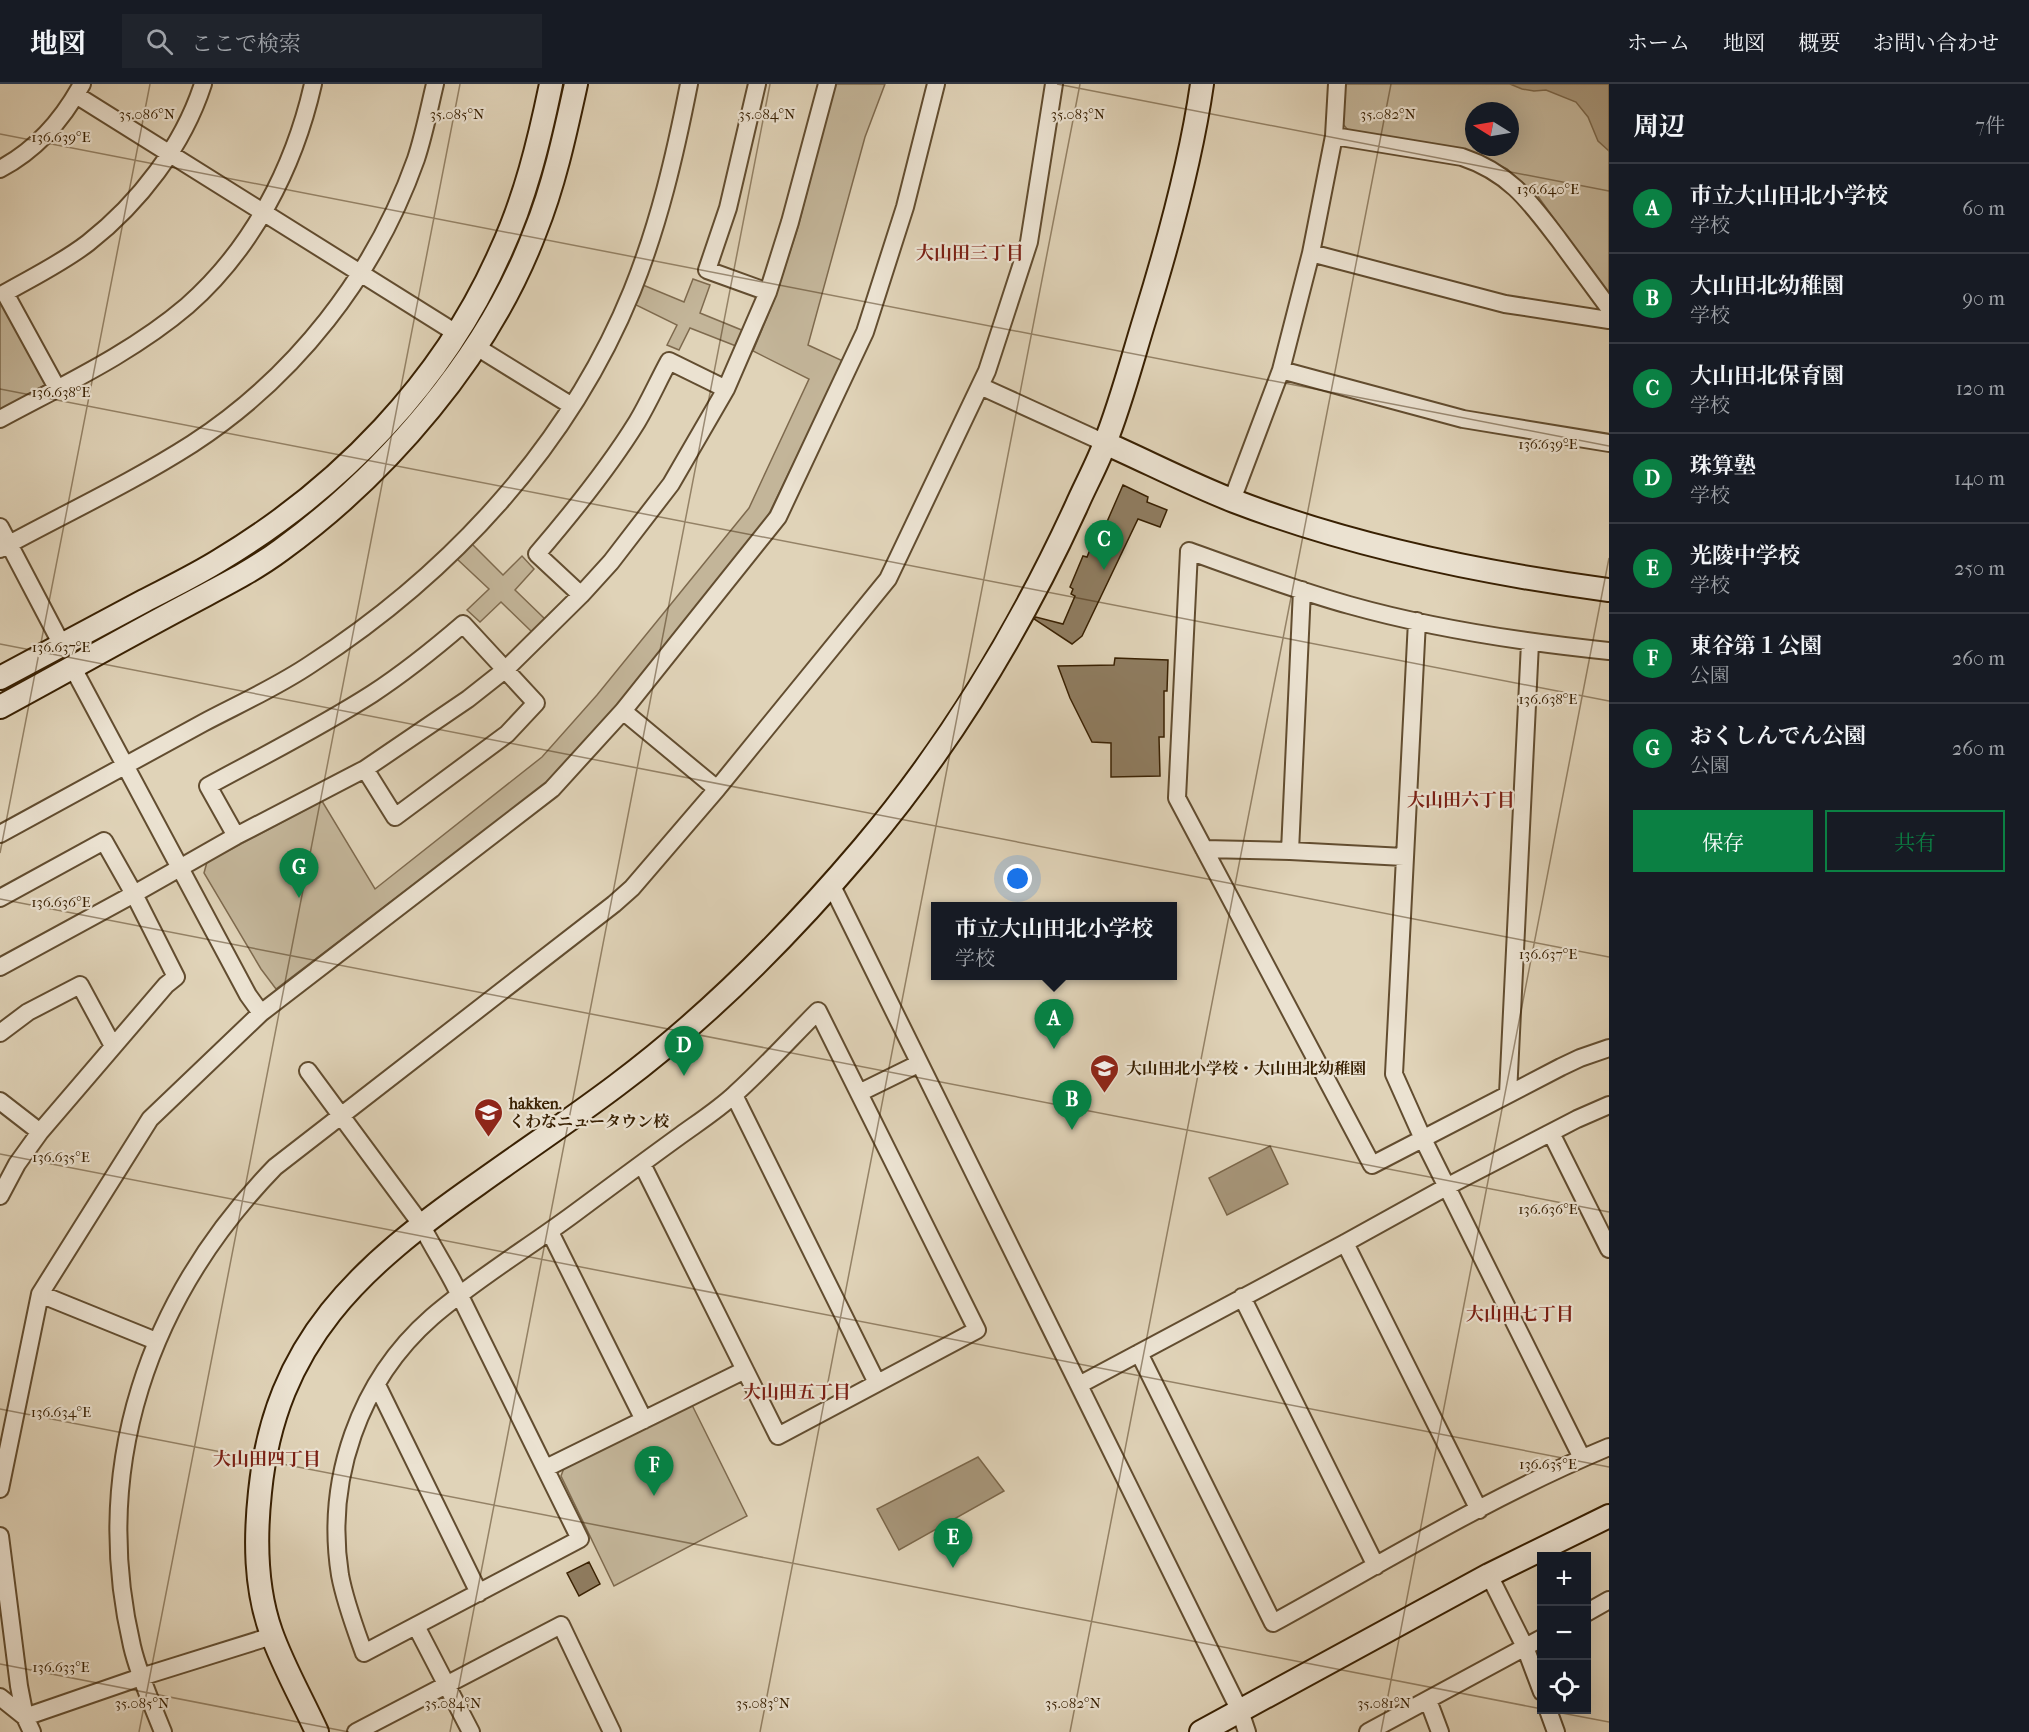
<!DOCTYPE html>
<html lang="ja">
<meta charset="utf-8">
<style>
body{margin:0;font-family:"IM FELL French Canon","Noto Serif JP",serif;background:#20242c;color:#f1f3f6}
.controls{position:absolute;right:18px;bottom:18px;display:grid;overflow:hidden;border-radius:0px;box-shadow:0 6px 24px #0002}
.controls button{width:54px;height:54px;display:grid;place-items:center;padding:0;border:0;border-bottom:2px solid #363941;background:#171b24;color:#f1f3f6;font:30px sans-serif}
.compass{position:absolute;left:1465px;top:18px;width:54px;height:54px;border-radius:50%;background:#171b24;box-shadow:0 6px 24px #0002;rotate:281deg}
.you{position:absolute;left:1018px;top:795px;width:21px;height:21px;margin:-15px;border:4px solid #fff;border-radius:50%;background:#1a73e8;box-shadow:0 0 0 9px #1a73e833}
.badge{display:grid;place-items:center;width:39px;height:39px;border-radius:50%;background:#0b8043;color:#fff;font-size:20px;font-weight:700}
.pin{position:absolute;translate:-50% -50px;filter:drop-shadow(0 2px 3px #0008)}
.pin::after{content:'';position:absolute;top:32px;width:21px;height:18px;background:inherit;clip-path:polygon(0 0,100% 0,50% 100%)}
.popup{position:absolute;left:931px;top:818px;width:246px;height:78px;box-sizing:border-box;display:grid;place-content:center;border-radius:0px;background:#171b24;filter:drop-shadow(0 2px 4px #0005);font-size:20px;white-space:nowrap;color:#9ea1a6}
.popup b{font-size:22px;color:#f1f3f6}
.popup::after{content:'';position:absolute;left:50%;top:100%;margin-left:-12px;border:12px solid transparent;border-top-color:#171b24}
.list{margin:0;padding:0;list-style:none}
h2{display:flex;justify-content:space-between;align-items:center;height:78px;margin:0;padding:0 24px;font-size:26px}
h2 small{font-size:20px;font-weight:400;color:#9ea1a6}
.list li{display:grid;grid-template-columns:39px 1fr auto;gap:18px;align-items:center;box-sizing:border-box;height:90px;padding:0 24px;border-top:2px solid #363941}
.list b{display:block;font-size:22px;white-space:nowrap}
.list p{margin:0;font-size:20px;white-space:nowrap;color:#9ea1a6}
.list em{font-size:20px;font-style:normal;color:#9ea1a6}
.actions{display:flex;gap:12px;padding:18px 24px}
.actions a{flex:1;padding:14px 0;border:2px solid #0b8043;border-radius:0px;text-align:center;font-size:21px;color:#0b8043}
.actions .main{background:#0b8043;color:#fff}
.icon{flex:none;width:33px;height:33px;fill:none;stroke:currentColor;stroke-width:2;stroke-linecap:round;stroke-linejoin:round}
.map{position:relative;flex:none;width:1609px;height:1648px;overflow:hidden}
header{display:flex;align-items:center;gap:36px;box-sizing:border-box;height:84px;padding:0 30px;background:#171b24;border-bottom:2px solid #363941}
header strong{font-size:28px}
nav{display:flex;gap:33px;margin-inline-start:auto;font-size:21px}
.search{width:420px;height:54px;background:#20242c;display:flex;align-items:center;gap:15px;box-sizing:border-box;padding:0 21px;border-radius:0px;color:#9ea1a6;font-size:22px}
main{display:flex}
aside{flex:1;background:#171b24}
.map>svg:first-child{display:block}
.green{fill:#c3b599;stroke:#7e6a4e;stroke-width:1.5;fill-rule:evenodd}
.water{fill:#a7967a;stroke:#7b674a;stroke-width:1.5}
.building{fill:#8f7d61;stroke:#382002;stroke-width:1.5}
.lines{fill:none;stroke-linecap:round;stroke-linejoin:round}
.street-casing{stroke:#624d30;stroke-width:20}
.secondary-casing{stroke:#382002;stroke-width:26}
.street{stroke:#ebe2d1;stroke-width:16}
.secondary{stroke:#ebe2d1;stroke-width:22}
.ticks{fill:none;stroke:#382002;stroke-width:1.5;stroke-opacity:0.45}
.labels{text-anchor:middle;stroke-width:4.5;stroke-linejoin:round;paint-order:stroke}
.poi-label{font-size:16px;font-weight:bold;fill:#382002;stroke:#ebe2d1;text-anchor:start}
.neighbourhood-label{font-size:18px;font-weight:bold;fill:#7a1f14;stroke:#ebe2d1}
.ticks-label{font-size:15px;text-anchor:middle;fill:#382002;stroke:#ebe2d1;stroke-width:4.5;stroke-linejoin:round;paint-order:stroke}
</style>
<header>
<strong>地図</strong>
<div class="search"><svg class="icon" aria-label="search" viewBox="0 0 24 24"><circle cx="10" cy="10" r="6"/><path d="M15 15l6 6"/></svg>ここで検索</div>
<nav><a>ホーム</a><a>地図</a><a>概要</a><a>お問い合わせ</a></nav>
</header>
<main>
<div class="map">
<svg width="1609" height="1648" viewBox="0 0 1609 1648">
<rect width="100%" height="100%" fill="#e0d3b8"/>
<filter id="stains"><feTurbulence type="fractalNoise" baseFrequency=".00333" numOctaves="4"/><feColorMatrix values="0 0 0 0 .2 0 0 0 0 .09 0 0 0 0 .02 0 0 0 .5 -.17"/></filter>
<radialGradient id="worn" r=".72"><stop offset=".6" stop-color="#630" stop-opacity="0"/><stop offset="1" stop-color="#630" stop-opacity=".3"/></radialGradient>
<path class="green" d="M 835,0 L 885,0 L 865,53 L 808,261 L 843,277 L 767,434 L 628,609 L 606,634 L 543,702 L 276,905 L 261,885 L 204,789 L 207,778 L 322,717 L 375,805 L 542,673 L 597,611 L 749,424 L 809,295 L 753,267 L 775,214 L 798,143 Z
M 1345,0 L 1609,0 L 1609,211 L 1537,111 L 1507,85 L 1485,74 L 1463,65 L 1348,46 L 1342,39 ZM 1474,27 L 1510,27 L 1510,63 L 1474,63 Z
M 693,195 L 710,201 L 700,229 L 744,247 L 736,262 L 690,244 L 679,266 L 667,261 L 677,241 L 634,220 L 643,201 L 684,218 Z
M 0,215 L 47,300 L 0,326 Z
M 471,459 L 503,491 L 522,472 L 534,485 L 515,506 L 546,536 L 532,548 L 501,518 L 480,538 L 467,526 L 489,505 L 457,475 Z
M 692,1321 L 747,1432 L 614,1502 L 561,1392 L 564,1384 Z"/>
<path class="water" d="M 1510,0 L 1609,0 L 1609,67 L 1598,57 L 1588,33 L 1576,18 L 1546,6 L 1534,7 L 1522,5 Z
M 1270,1062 L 1288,1100 L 1227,1131 L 1209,1094 Z
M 978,1373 L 1004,1407 L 899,1466 L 877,1425 Z"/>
<path class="building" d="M 1123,401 L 1148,413 L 1147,418 L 1167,426 L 1160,443 L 1138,435 L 1082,552 L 1072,560 L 1034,535 L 1036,533 L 1063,540 L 1075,512 L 1071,510 L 1073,505 L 1070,503 L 1083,472 L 1087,473 L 1092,461 L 1096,463 Z
M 1115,574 L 1168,576 L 1167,607 L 1164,607 L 1164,653 L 1159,653 L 1160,692 L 1111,693 L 1111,659 L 1092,658 L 1070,614 L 1058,582 L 1114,581 Z
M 589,1478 L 600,1500 L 579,1512 L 567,1489 Z"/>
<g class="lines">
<defs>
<path id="street" d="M 757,0 L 728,124 L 707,186 L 768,208
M 76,11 L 456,249
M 1334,52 L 1462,73 C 1510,89 1530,118 1559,156 C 1576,179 1592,201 1609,224
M 0,85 C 36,66 63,35 82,0
M 1311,169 L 1505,220 L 1609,236
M 475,262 L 572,322
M 1281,286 L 1463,335 L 1609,359
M 980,302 L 1105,359
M 57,304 L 5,209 C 33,193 62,179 88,159 C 139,119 183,62 203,0
M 0,335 C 63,301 132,269 187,222 C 252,165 294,84 313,0
M 1232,416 L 1281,286 L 1311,169 L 1334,52 L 1337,0
M 0,443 L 62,561
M 0,465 C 64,430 131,399 192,360 C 295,293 375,191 416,75 C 424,51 429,25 435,0
M 581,511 L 537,470 C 573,428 608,385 637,338 C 649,318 658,297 669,277 L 726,305
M 1417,537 L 1394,990 L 1423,1055 L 1582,1374
M 1609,567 C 1521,558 1434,545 1349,521 C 1295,506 1242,486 1189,467 L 1177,714 L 1372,1081 L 1561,983 L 1580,974 L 1609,964
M 73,584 L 248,911 L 261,929
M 623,627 L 717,705
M 0,750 C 67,713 135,676 203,639 C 239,620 277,603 311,580 C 450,490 569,362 632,207 C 659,140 675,71 689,0
M 236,752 L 208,702 C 263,672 319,644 372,610 C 404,589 434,565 463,540 L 536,619 L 507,650 L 395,733 L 365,685
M 1204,765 L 1290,767 L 1404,773
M 1290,767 L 1302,506
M 831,800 L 1240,1627 L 1247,1648
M 0,814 L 104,757 L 134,810 L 176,893 L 166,901 L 40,1048 L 17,1080 L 0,1112
M 0,883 L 134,810 L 236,752 L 365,685 L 468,615 L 506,585 L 581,511 L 611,478 L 671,400 L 726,305 L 768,208 L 790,138 L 827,0
M 0,949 L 28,928 L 80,901 L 113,962
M 308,987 L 421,1140 C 433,1165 449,1187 460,1212 L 580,1455 L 364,1569 C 355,1544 345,1518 340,1491 C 325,1396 359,1297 432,1233 C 476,1195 528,1164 575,1129 C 610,1103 645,1077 681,1051 C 699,1038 719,1025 735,1010 C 764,984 791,954 818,927 L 977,1246 L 778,1352 L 642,1080
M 859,1009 L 918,980
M 1508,1010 L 1530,559
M 734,1011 L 877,1299
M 0,1017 L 40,1048
M 1551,1049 L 1609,1165
M 550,1148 L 644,1336
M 1345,1159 L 1479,1426
M 40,1210 L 156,1257
M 1242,1213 L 1376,1482
M 1139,1269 L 1273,1539 C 1384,1478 1493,1411 1609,1363
M 377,1301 L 479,1509
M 1079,1301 L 1345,1159 L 1448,1102 L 1577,1035 L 1609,1021
M 546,1384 L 745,1286
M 0,1405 L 40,1210 L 150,1035 L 261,929 L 552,705 L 623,627 L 778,433 L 865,248 L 905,123 L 936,0
M 0,1452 L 19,1602 L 25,1633 L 32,1648
M 1489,1491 L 1525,1563 L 1542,1608
M 1586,1529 L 1609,1516
M 416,1542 L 471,1648
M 0,1613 L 25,1633
M 1428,1616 L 1440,1648
M 1548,1626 L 1556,1648
M 25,1633 L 141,1593 L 272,1552
M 163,1648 C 152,1620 139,1592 132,1562 C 90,1382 148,1214 275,1083 L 614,820 L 632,804 L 717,705 L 888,495 L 987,287 L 1029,158 L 1054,0
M 356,1648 L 561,1541 L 612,1648
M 1368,1648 L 1542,1554"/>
<path id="secondary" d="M 1105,359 C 1148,378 1190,400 1234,417 C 1354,463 1481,489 1609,506
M 0,594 C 48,568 96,543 144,517 C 169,504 196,491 220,476 C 340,404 443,298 500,169 C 525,115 539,58 551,0
M 0,623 C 61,590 121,556 183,523 C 216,505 250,489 281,466 C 387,389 488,272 535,148 C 554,101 565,50 576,0
M 317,1648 C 302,1615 283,1582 271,1548 C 255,1503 255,1455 260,1408 C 275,1257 361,1182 478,1100 C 524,1067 572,1035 617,1001 C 708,933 790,850 863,764 C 950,661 1020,545 1076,423 C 1085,402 1097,381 1105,359 C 1121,319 1132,276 1145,234 C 1168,160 1191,77 1202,0
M 1201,1648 L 1489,1491 L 1609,1432"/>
</defs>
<use href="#street" class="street-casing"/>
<use href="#secondary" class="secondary-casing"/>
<use href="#street" class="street"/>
<use href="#secondary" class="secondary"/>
</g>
<path class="ticks" d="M 1057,0 L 1609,107M 0,50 L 1609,362M 0,305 L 1609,617M 0,560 L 1609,873M 0,769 L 150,0M 0,815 L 1609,1128M 0,1070 L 1609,1383M 0,1325 L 1542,1625M 0,1580 L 349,1648M 1546,1626 L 1609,1638M 139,1648 L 460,0M 450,1648 L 770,0M 760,1648 L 1080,0M 1070,1648 L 1391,0M 1381,1648 L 1609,474"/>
<defs>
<symbol id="school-pin" viewBox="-11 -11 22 30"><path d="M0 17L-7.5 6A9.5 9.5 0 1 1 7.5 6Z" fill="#8f2418" stroke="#ebe2d1"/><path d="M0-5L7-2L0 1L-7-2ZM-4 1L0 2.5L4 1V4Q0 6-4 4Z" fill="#fff"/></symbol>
</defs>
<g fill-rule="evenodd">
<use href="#school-pin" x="1088" y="968" width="33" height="45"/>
<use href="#school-pin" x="472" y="1012" width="33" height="45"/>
</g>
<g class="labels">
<g class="poi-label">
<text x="1126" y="990">大山田北小学校・大山田北幼稚園</text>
<text x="509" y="1025">hakken.<tspan x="509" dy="18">くわなニュータウン校</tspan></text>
</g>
<g class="neighbourhood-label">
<text x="970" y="175">大山田三丁目</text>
<text x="1461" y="722">大山田六丁目</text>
<text x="1520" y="1236">大山田七丁目</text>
<text x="797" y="1314">大山田五丁目</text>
<text x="267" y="1381">大山田四丁目</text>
</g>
</g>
<g class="ticks-label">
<text x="147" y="35">35.086°N</text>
<text x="457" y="35">35.085°N</text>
<text x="767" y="35">35.084°N</text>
<text x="1078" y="35">35.083°N</text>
<text x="1388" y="35">35.082°N</text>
<text x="61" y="58">136.639°E</text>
<text x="1548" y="110">136.640°E</text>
<text x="61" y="313">136.638°E</text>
<text x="1548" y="365">136.639°E</text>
<text x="61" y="568">136.637°E</text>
<text x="1548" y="620">136.638°E</text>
<text x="61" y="823">136.636°E</text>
<text x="1548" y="875">136.637°E</text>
<text x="61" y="1078">136.635°E</text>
<text x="1548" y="1130">136.636°E</text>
<text x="61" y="1333">136.634°E</text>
<text x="1548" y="1385">136.635°E</text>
<text x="61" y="1588">136.633°E</text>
<text x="142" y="1624">35.085°N</text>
<text x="453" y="1624">35.084°N</text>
<text x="763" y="1624">35.083°N</text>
<text x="1073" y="1624">35.082°N</text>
<text x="1384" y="1624">35.081°N</text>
</g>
<rect width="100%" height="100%" filter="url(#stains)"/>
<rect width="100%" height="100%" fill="url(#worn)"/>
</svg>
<div class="controls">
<button>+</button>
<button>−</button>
<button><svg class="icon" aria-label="locate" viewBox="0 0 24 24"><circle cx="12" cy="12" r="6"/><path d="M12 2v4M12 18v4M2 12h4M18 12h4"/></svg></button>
</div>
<svg class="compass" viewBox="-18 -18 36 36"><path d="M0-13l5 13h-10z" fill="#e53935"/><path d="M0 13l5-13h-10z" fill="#9ea1a6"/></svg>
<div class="you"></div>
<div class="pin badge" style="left:1054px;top:965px">A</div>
<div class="popup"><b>市立大山田北小学校</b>学校</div>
<div class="pin badge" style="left:1072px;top:1046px">B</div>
<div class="pin badge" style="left:1104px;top:486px">C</div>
<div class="pin badge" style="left:684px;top:992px">D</div>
<div class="pin badge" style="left:953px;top:1484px">E</div>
<div class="pin badge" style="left:654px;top:1412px">F</div>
<div class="pin badge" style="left:299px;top:814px">G</div>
</div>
<aside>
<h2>周辺<small>7件</small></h2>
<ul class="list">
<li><span class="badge">A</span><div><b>市立大山田北小学校</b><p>学校</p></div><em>60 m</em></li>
<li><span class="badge">B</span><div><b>大山田北幼稚園</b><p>学校</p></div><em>90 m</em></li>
<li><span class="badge">C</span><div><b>大山田北保育園</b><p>学校</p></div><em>120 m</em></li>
<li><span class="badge">D</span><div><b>珠算塾</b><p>学校</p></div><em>140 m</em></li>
<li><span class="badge">E</span><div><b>光陵中学校</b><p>学校</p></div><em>250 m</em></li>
<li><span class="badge">F</span><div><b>東谷第１公園</b><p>公園</p></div><em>260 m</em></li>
<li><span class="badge">G</span><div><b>おくしんでん公園</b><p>公園</p></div><em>260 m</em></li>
</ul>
<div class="actions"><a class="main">保存</a><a>共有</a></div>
</aside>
</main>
